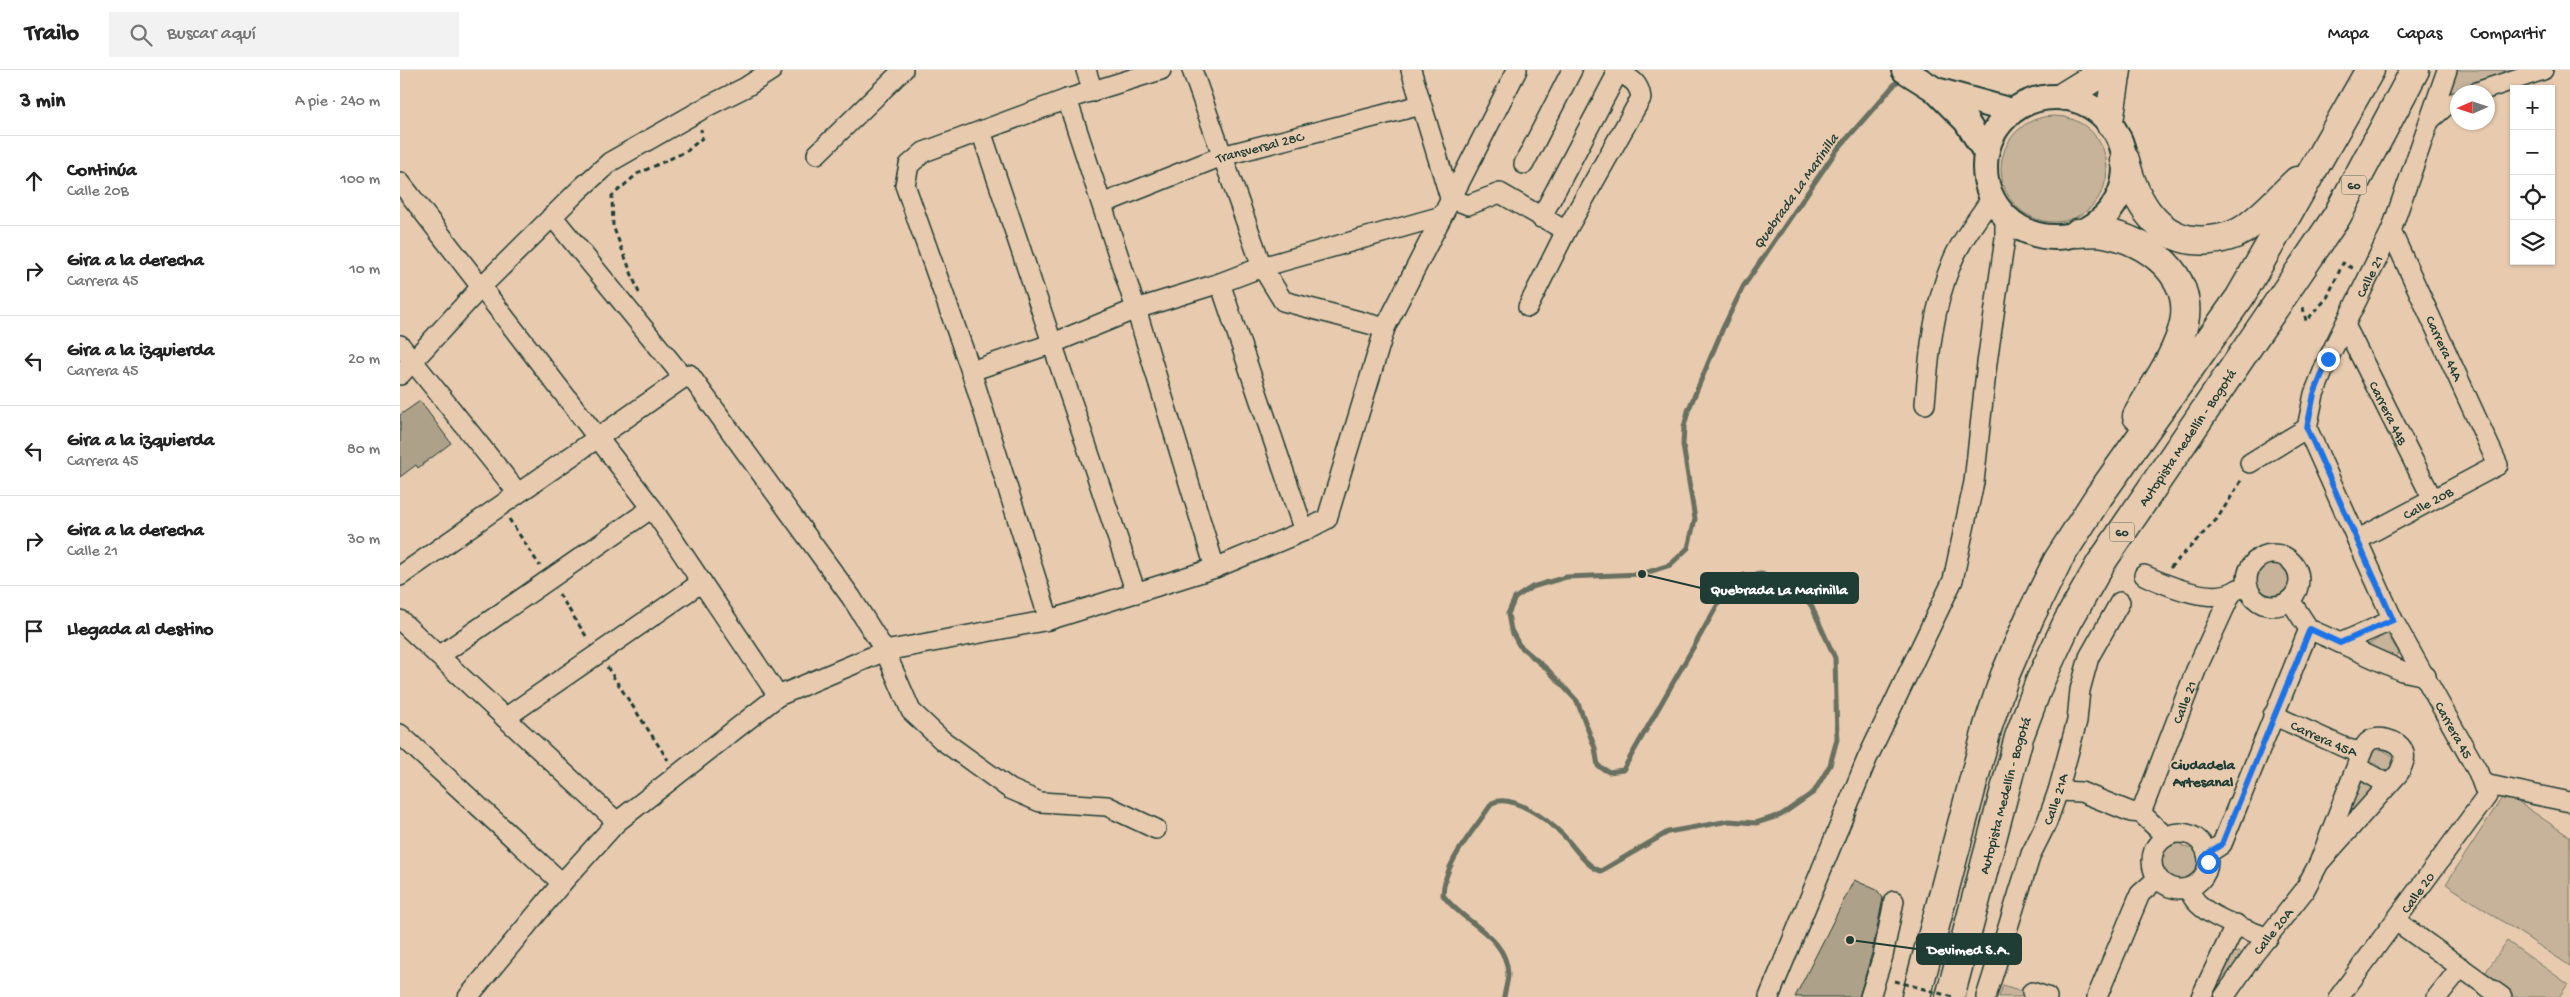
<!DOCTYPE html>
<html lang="es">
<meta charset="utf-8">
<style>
body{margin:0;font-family:"Gochi Hand",sans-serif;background:#f2f2f2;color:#222}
.controls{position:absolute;right:15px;top:15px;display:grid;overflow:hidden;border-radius:0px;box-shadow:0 1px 4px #0004}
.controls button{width:45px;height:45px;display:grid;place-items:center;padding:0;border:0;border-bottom:1px solid #e0e0e0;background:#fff;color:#222;font:25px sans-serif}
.compass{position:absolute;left:2050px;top:15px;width:45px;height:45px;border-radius:50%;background:#fff;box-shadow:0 1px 4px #0004;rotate:267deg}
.stop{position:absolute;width:15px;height:15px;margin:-11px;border:4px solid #1a73e8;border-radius:50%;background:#fff}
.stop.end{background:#1a73e8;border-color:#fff;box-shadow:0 1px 5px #0008}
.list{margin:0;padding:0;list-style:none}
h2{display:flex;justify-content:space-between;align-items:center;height:65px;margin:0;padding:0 20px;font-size:21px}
h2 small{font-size:16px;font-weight:400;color:#767676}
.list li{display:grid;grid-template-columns:32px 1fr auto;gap:15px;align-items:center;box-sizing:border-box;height:90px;padding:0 20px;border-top:1px solid #e0e0e0}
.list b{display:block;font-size:19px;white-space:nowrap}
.list p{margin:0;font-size:16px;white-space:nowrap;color:#767676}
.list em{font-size:16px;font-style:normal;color:#767676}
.icon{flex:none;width:28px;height:28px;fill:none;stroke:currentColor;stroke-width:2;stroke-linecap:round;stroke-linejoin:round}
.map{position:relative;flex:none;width:2170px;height:927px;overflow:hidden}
header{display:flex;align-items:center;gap:30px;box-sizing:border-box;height:70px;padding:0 25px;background:#fff;border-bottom:1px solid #e0e0e0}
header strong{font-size:24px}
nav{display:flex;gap:28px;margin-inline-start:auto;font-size:18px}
.search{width:350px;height:45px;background:#f2f2f2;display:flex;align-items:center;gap:12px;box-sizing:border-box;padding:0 18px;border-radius:0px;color:#767676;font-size:19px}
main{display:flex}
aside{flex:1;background:#fff}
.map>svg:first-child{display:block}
.green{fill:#c7b39a;stroke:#737867}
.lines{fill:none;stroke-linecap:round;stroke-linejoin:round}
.stream{stroke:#676f60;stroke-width:5}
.building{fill:#aea18a;stroke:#1f3d34}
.minor-casing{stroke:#1f3d34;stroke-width:22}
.major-casing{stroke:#1f3d34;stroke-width:28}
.highway-casing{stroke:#1f3d34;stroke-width:31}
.path{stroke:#1f3d34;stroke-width:3;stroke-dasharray:5 4;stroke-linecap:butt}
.minor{stroke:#e8cbaf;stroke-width:19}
.major{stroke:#e8cbaf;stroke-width:24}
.highway{stroke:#e8cbaf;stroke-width:28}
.path-bridge{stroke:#1f3d34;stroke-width:3;stroke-dasharray:5 4;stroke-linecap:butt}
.route{stroke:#1a73e8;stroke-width:6}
.labels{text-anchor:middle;stroke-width:4;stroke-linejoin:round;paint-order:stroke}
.shield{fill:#e8cbaf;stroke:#5b6859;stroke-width:1}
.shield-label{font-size:12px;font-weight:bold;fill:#1f3d34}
.street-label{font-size:14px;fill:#1f3d34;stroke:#e8cbaf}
.water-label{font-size:15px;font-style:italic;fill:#2b453b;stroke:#e8cbaf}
.neighbourhood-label{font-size:15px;font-weight:bold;fill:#1f3d34;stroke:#e8cbaf}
.leader{fill:none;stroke:#1f3d34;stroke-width:2}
.callout-dot{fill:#1f3d34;stroke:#e8cbaf;stroke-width:2}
.callout{fill:#1f3d34;stroke:#1f3d34;stroke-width:2}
.callout-label{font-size:15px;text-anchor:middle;font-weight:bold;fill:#fff}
</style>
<header>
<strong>Trailo</strong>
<div class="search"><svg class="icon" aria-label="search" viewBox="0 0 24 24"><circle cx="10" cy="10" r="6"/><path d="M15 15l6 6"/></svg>Buscar aquí</div>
<nav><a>Mapa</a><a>Capas</a><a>Compartir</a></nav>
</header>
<main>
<aside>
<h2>3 min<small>A pie · 240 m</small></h2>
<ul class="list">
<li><svg class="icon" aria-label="ahead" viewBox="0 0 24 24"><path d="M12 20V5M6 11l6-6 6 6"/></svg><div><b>Continúa</b><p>Calle 20B</p></div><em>100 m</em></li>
<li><svg class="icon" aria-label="right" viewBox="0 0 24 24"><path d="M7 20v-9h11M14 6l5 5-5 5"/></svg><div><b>Gira a la derecha</b><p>Carrera 45</p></div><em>10 m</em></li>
<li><svg class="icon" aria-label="left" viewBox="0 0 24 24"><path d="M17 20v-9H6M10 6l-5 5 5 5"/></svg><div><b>Gira a la izquierda</b><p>Carrera 45</p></div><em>20 m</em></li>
<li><svg class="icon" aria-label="left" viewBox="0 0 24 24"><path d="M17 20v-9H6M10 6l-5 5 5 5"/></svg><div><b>Gira a la izquierda</b><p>Carrera 45</p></div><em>80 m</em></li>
<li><svg class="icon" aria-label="right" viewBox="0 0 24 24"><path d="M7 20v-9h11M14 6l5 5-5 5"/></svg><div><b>Gira a la derecha</b><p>Calle 21</p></div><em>30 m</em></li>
<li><svg class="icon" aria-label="arrive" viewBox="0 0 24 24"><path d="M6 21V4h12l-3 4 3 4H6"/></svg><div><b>Llegada al destino</b></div></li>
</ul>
</aside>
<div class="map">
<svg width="2170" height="927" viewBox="0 0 2170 927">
<rect width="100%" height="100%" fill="#e8cbaf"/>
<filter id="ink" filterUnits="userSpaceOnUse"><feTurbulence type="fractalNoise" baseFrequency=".02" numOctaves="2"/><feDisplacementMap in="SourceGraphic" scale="10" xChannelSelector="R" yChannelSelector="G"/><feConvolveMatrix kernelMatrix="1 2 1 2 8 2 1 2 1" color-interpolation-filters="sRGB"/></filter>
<g filter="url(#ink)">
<path class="green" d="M 2054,0 L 2121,0 L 2083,9 L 2054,21 L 2050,20 Z
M1601 99a53 53 0 1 1 106 0a53 53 0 1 1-106 0Z
M1855 510a17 17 0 1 1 34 0a17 17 0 1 1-34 0Z
M 1987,563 L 1999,583 L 1993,588 L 1968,575 Z
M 1978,677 L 1996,688 L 1990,702 L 1981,699 L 1977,694 L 1971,694 L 1967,689 L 1970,679 Z
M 1961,711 L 1973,720 L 1944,757 L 1939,752 L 1959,712 Z
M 2105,723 L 2170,767 L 2170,896 L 2046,814 Z
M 1781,773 L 1783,777 L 1794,779 L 1799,787 L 1799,796 L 1796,798 L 1791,810 L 1777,813 L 1767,805 L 1763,806 L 1760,791 L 1765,788 L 1764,780 L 1772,774 Z
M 2107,871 L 2168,914 L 2159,927 L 2114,927 L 2083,906 Z
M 1839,882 L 1845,886 L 1814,927 L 1808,927 L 1833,883 Z
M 1603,915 L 1641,927 L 1599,927 Z"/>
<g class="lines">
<path class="stream" d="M 1104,927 C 1105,920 1108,911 1108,904 C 1107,865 1062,853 1043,825 C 1044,791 1075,760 1092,733 C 1112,723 1148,750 1163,765 C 1175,777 1185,796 1201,801 L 1268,762 L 1329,751 L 1356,753 L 1381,745 L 1414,722 L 1430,695 L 1437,669 L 1435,588 L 1411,535 L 1399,522 L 1362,504 L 1344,505 L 1335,510 L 1325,522 L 1223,700 L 1209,702 L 1198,696 L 1195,678 L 1177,631 L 1148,600 L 1119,575 L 1111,560 L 1108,544 L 1115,528 L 1132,517 L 1166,507 L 1242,504 L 1270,495 L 1288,478 L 1295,449 L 1283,375 L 1284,357 L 1288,341 L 1323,258 L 1343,217 L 1436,81 L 1502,6"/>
</g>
<path class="building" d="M 20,331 L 51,373 L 18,398 L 16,395 L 0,407 L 0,345 Z
M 1454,810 L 1477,820 L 1483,828 L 1472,883 L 1459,927 L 1395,927 Z"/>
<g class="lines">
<defs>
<g id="minor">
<path d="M 686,0 L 693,22"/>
<path d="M 792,0 L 862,197 L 883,231 L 985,258"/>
<path d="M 1011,0 L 1050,128 L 1068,135 L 1100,123 L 1166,161"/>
<path d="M 2077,22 L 2143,0"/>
<path d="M 667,29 L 736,239 L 815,498"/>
<path d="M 2030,50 L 2047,35 L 2058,31"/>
<path d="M 581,61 L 736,523"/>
<path d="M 417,84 L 503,0"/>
<path d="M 1124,94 L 1172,0"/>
<path d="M 0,112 L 252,438 L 378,626"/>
<path id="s1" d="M 702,134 L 822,86 L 1021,35"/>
<path d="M 152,146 L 284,308"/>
<path d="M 1141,148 L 1218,2"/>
<path d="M 820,213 L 904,461"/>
<path d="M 1128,237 L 1166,161 L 1241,28 C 1239,11 1229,8 1215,0"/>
<path id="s2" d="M 1945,255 L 2032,428"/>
<path d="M 0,275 L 118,423"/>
<path d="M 571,301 L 651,274 L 736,239 L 820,213 L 862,197 L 1042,146"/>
<path d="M 0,305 L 80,218 L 179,120 L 210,92 L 308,36 L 346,17 L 372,0"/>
<path d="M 1525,334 C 1529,285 1533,237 1552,192 C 1561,169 1579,148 1592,127"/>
<path id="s3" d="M 1907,358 L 1993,550 L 2078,702 L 2087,726 L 1939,927"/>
<path id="s4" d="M 1907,358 L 1914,324 L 1928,289 L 1991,161 L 2047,0"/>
<path d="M 1850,393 L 1907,358"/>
<path id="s5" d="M 1957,470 L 2098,395 L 1991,161"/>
<circle cx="1873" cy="510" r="26"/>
<path d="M 1744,505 C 1768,516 1815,536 1838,519"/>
<path d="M 0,506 L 289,304 L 451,527 L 485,581 L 378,626 L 217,752 L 162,813 L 68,927"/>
<path d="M 1890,530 L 1909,559 L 2002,601 L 2026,606"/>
<path d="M 0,550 L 217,752"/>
<path d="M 649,550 L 571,301 L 505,115 L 509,95 L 524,82 L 667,29 L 761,0"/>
<path d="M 1940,573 L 1993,550"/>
<path d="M 39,586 L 252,438"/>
<path id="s6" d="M 1873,645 L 1948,679 L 1962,682"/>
<path d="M 105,648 L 302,512"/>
<path d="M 0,664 L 162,813"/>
<path d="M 1957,697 L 1987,714"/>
<path d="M 2084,714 L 2170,732"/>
<path d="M 1658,721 L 1681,722 L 1731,742 L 1741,743 L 1766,767"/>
<path id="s7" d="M 1741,743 L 1796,600 L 1831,524"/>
<path d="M 756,759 L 707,736 L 640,732 L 610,719 L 542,670 L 511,641 L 485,581 L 649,550 L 815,498 L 904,461 L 927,449 L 985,258 L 1117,0"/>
<circle cx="1780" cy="791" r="28"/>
<path d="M 1807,784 L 1822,774 L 1909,559"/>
<path d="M 1789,818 C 1794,845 1845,858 1868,868"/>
<path d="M 1996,851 L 2102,927"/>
<path d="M 1632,922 L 1647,927"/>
<path d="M 1369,927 L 1467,689 L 1553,510 L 1574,412 L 1587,293 L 1605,168 L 1605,146"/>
<path d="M 1470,927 L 1483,886 L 1494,831"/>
<path id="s8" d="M 1586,927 L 1631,784 L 1647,752 L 1658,721 L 1677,651 L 1680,620 L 1689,587 L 1720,532"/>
<path d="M 1697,927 L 1740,824 L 1758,808"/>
<path d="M 1801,927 L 1836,854"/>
<path id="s9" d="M 1824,927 L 1854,884 L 1904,821 L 1919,793 L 1962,682 C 1963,679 1965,675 1968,672 C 1976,664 1998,670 2003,680 C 2007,688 2002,696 1999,703 L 1919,793"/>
<path d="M 2037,927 L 2061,897"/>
</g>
<path id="major" d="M 1504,0 L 1534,19 L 1566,51 L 1586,83
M 1536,20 L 1612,41
M1585 97a70 70 0 1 1 140 0a70 70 0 1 1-140 0Z"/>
<g id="highway">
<path d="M 1664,26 L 1706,0"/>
<path d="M 1709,51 L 1717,0"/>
<path d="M 1725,90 C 1735,132 1760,176 1810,170 C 1822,169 1833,166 1843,160 C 1863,147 1880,127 1897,111"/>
<path d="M 1678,163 C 1686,163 1696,161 1704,163 C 1747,170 1794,205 1784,253 C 1777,286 1753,317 1737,346"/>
<path d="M 1516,927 L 1588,656 L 1605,605 L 1630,547 L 1658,490 L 1699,426 L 1840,227 L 1970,0"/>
<path id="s10" d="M 1550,927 L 1619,667 L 1640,611 L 1668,551 L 1701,493 L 1937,146 L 2015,0"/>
</g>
</defs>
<use href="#minor" class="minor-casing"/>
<use href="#major" class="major-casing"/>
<use href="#highway" class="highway-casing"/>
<path class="path" d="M 239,223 L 213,156 L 212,126 L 237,104 L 287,81 L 302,68 L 301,59
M 1903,237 L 1906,251 L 1927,228 L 1943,193 L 1954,199
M 109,449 L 140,496
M 1770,498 L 1817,449 L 1843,408
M 159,524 L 188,569
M 207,597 L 268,690"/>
<use href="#minor" class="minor"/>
<use href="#major" class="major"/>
<use href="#highway" class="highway"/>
<path class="path-bridge" d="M 1495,911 L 1553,927"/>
</g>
</g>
<g class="lines" filter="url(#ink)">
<path class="route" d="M 1808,792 L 1807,784 L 1822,774 L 1910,559 L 1940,573 L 1993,550 L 1907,358 L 1914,324 L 1928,289"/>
</g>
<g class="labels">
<g class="shield">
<rect x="1941.5" y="105.5" width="25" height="19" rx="4"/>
<rect x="1709.5" y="452.5" width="25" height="19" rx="4"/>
</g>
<g class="shield-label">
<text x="1954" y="119">60</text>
<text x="1722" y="466">60</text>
</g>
<g class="street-label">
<text dy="5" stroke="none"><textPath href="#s1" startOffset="168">Transversal 28C</textPath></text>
<text dy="5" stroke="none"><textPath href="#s4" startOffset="165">Calle 21</textPath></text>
<text transform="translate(2045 278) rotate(65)" y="5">Carrera 44A</text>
<text dy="5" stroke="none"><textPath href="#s2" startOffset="98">Carrera 44B</textPath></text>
<text dy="5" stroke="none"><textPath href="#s10" startOffset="614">Autopista Medellín - Bogotá</textPath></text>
<text dy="5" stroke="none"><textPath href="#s5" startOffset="80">Calle 20B</textPath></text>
<text dy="5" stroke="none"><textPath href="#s7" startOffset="119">Calle 21</textPath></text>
<text dy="5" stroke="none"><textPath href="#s3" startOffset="336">Carrera 45</textPath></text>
<text dy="5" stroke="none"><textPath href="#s6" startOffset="56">Carrera 45A</textPath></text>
<text dy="5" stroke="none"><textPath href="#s10" startOffset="209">Autopista Medellín - Bogotá</textPath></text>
<text dy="5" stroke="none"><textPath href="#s8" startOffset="210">Calle 21A</textPath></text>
<text transform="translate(2017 822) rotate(-54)" y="5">Calle 20</text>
<text dy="5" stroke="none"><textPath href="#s9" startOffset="82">Calle 20A</textPath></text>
</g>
<g class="water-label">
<text transform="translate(1395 121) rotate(-55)" y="5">Quebrada La Marinilla</text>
</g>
<g class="neighbourhood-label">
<text x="1803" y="699">Ciudadela<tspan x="1803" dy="17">Artesanal</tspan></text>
</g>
</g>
<path class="leader" d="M1242 504L1301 518M1450 870L1517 879"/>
<g class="callout-dot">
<circle cx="1242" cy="504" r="5"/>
<circle cx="1450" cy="870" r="5"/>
</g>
<g class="callout">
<rect x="1301" y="503" width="157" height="30" rx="5"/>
<rect x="1517" y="864" width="104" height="30" rx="5"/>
</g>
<g class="callout-label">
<text x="1379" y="524">Quebrada La Marinilla</text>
<text x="1569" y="884">Devimed S.A.</text>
</g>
</svg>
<div class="controls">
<button>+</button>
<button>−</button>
<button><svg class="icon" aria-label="locate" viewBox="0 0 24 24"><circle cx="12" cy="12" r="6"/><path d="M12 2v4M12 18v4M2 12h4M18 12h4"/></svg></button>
<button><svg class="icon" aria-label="layers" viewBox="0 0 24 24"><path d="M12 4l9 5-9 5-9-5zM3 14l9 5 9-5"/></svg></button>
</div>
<svg class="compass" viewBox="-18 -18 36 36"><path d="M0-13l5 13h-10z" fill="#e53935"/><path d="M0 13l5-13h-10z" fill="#767676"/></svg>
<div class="stop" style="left:1808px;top:792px"></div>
<div class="stop end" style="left:1928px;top:289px"></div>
</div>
</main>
